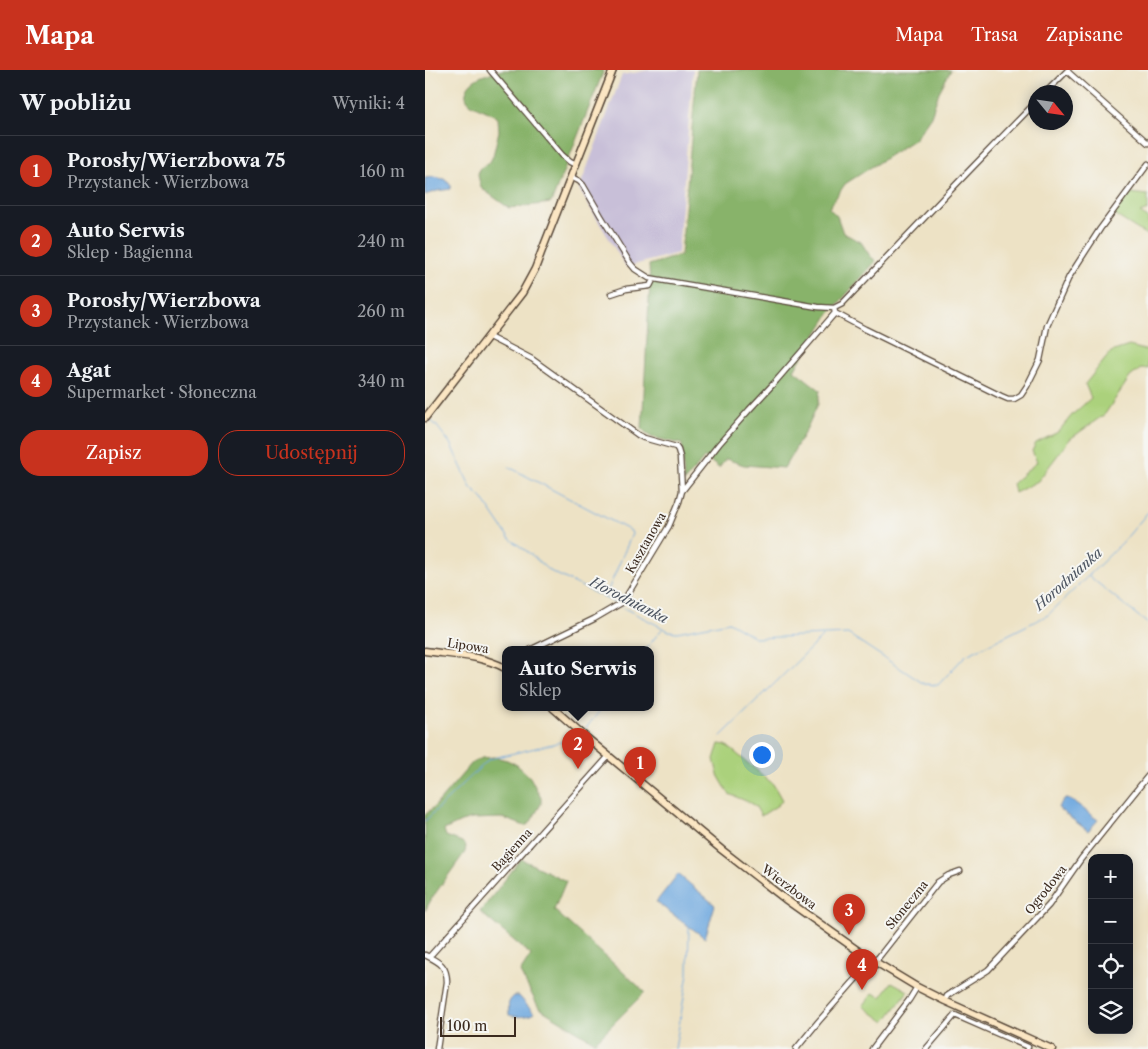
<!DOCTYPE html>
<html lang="pl">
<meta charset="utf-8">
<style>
body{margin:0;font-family:"Libre Caslon Text",serif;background:#242831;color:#f1f3f6}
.controls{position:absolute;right:15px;bottom:15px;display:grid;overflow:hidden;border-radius:10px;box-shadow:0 2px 12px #0003}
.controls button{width:45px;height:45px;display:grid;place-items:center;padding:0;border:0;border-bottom:1px solid #363941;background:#171b24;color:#f1f3f6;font:25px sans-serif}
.compass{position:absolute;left:603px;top:15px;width:45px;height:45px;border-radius:50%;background:#171b24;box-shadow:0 2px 12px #0003;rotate:119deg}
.scale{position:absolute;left:15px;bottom:12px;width:76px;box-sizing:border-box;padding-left:5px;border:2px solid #3b2a1e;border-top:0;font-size:14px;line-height:18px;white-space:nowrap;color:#3b2a1e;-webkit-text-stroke:4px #f6f6f2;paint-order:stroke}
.you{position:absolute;left:336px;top:684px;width:18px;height:18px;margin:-12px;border:4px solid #fff;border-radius:50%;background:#1a73e8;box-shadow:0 0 0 8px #1a73e833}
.badge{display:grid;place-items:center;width:32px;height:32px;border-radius:50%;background:#c8321e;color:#fff;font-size:16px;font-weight:700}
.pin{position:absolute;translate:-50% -41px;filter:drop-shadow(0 1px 2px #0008)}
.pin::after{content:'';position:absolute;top:26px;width:18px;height:15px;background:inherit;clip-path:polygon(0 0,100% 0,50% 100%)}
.popup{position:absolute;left:77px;top:576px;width:152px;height:65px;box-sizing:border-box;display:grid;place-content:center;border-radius:10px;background:#171b24;filter:drop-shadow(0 1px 4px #0005);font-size:16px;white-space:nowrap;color:#9ea1a6}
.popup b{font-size:19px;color:#f1f3f6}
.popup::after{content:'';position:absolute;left:50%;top:100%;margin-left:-10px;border:10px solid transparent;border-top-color:#171b24}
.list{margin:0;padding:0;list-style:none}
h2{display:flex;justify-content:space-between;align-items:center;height:65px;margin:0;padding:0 20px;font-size:21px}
h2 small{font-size:16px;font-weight:400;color:#9ea1a6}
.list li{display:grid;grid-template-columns:32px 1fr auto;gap:15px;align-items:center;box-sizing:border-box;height:70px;padding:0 20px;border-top:1px solid #363941}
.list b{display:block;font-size:19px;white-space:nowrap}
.list p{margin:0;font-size:16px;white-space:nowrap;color:#9ea1a6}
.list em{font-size:16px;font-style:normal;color:#9ea1a6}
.actions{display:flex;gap:10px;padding:15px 20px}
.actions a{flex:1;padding:11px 0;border:1px solid #c8321e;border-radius:20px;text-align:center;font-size:18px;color:#c8321e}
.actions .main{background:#c8321e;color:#fff}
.icon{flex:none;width:28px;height:28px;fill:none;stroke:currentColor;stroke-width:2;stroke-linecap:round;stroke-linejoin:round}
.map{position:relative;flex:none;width:723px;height:979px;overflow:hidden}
header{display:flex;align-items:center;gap:30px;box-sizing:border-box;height:70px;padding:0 25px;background:#c8321e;color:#fff}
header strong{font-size:24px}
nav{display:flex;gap:28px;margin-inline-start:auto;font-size:18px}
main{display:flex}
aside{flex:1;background:#171b24}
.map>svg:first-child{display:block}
.industrial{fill:#c8bfd8}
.green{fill:#abd17b;stroke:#737e4c}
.forest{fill:#88b36b;stroke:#626e44}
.water{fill:#70a9df;stroke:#566a7e}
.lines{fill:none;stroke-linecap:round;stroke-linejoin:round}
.stream{stroke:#70a9df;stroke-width:1}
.street-casing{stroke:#564637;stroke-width:7}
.secondary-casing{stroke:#564637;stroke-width:9}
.street{stroke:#fff;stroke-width:4.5}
.secondary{stroke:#fbe6c3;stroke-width:6}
.labels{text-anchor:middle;stroke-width:4;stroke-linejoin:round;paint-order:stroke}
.street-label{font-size:12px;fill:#3b2a1e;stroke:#f6f6f2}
.water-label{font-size:14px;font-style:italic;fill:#4e5662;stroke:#f6f6f2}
</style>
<header>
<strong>Mapa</strong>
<nav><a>Mapa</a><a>Trasa</a><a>Zapisane</a></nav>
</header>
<main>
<aside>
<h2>W pobliżu<small>Wyniki: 4</small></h2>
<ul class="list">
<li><span class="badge">1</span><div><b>Porosły/Wierzbowa 75</b><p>Przystanek · Wierzbowa</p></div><em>160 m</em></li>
<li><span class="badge">2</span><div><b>Auto Serwis</b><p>Sklep · Bagienna</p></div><em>240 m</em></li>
<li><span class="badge">3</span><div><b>Porosły/Wierzbowa</b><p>Przystanek · Wierzbowa</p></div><em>260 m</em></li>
<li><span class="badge">4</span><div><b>Agat</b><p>Supermarket · Słoneczna</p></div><em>340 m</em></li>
</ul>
<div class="actions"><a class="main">Zapisz</a><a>Udostępnij</a></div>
</aside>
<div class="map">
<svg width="723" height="979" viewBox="0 0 723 979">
<rect width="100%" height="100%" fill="#f6f6f2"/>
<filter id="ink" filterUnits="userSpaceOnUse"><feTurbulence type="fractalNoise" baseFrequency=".02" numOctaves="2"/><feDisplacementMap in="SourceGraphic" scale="10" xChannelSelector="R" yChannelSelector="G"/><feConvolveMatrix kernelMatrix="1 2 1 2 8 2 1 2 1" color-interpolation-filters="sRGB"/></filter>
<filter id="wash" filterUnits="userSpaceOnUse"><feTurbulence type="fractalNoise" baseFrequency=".0096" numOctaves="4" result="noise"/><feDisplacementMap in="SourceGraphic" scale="20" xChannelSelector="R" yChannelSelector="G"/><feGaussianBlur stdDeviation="1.12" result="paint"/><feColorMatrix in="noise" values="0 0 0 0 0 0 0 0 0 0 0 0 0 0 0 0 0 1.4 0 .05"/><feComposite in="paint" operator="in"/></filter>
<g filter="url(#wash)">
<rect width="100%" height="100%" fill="#ede2c5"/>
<path class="industrial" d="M 225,0 L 268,0 L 253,183 L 201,197 L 154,119 L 197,5 Z"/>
<path class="green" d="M 704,123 L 723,125 L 723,140 L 715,143 L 723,148 L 723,166 L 688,144 Z
M 704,276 L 723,281 L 723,299 L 717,298 L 705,307 L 680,344 L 645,369 L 613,411 L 590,423 L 588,413 L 612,392 L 607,381 L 611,373 L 633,362 L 647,345 L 666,328 L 660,314 L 686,282 Z
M 294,674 L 301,675 L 312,684 L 348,714 L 357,730 L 353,735 L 336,746 L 331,737 L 326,733 L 304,724 L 293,705 L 289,689 Z
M 467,912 L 483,921 L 460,952 L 438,936 L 448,923 L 456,927 Z"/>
<path class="forest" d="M 77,0 L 179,0 L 126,133 L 84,138 L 56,118 L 53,105 L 54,99 L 65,92 L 68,86 L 74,61 L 73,48 C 64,41 57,40 48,35 C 43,32 40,28 41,22 C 45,7 63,4 77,0 Z
M 272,0 L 526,0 L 514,22 L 506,46 L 490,69 L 420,114 L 404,138 L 412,146 L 418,163 L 436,172 L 445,186 L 451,191 L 404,244 L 369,300 L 395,320 L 393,334 L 381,360 L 359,398 L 319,395 L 301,389 L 294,398 L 280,387 L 259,412 L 257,374 L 226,367 L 217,359 L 225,212 L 224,195 L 256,185 Z
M 69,687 L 82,690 L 92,695 L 105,707 L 116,728 L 116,734 L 105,753 L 100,756 L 78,748 L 47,749 L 36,752 L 19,760 L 21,766 L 37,772 L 41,776 L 40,782 L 7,828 L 0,841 L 0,745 L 10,736 L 47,693 L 57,688 Z
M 96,789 L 141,811 L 129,840 L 220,922 L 170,972 L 114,938 L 95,902 L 106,885 L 55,842 Z"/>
<path class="water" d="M 8,107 L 19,109 L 26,115 L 26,119 L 12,121 L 0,125 L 0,108 Z
M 640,728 C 653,732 662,743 673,750 L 663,761 L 635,740 L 633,737 Z
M 253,804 L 290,835 L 280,868 L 231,832 Z
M 89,926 L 94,926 L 109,943 C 102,948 91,947 84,945 C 84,936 81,933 89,926 Z"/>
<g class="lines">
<path class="stream" d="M 3,348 L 11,355 L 25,373 L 46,418 L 57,428 L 84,468 L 108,486 L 123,500 L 192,534
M 84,397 L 206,461 L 207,464 L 180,527
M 664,506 L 723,554
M 195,536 L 244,561 L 252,562 L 304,552 L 331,568 L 423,564 L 499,614 L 513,615 L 540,586 L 623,545 L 698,472 L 723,442
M 220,580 L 237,559
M 161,658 L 177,638
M 296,666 L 397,567
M 0,751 L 64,689 L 153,668
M 250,979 L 263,904 L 264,856"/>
</g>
</g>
<g filter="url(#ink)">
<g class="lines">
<defs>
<path id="street" d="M 65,0 L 137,85 L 145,92 L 151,95
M 642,1 L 723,73
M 621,22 L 643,0
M 146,107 L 154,111 L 158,115 L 176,146 L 205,193 L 210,199 L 224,208 L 393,237 L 409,238 L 417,234 L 542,103 L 610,33
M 186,224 L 201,219 L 225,216 L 228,210
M 409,238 L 410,243 L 440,259 L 576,326 L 583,329 L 589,329 L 596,325 L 602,316 L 615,290 L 622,256 L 644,207 L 675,159 L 723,94
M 64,267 L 107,289 L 213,365 L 219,368 L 251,377 L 253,380 L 255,387 L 257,421 L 254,432 L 244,456 L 198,532 L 169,549 L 105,580
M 257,421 L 294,374 L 324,340 L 351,311 L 410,243
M 0,885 C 14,892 22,895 22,912 L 12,979
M 4,887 L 184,686
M 520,931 L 522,926 L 528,922 L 563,900 L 624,835 L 656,789 L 723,706
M 371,979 L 393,952 L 445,893 L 453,888 L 513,812 L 524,805 L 535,801
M 447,979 L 484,930 L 492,917
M 501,979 L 530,945 L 603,977 L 602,979"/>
<path id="secondary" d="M 0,348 L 97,223 L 110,199 L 116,183 L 188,0
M 0,581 C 27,585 56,585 80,598
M 128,638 L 162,668 L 297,780 L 360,829 L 439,885 L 492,917 L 520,931 L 627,979"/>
</defs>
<use href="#street" class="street-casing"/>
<use href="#secondary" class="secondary-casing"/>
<use href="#street" class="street"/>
<use href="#secondary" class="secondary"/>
</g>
</g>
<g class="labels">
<g class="street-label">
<text transform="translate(221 473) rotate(-60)" y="4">Kasztanowa</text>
<text transform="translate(43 576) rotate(9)" y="4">Lipowa</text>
<text transform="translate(87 780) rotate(-48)" y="4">Bagienna</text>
<text transform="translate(364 817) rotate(37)" y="4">Wierzbowa</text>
<text transform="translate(621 820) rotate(-52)" y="4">Ogrodowa</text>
<text transform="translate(482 835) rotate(-51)" y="4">Słoneczna</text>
</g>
<g class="water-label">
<text transform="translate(643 509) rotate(-42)" y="5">Horodnianka</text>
<text transform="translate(204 530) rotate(27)" y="5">Horodnianka</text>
</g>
</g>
</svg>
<div class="controls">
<button>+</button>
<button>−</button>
<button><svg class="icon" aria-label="locate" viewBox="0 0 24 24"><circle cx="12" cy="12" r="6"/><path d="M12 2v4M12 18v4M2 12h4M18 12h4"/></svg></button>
<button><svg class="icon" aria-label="layers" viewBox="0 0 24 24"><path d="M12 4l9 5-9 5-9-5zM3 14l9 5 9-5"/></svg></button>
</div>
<svg class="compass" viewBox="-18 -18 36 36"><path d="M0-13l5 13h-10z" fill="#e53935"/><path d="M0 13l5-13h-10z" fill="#9ea1a6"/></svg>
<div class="scale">100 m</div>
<div class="you"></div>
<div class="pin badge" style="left:215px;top:718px">1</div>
<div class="pin badge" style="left:153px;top:699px">2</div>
<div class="popup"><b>Auto Serwis</b>Sklep</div>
<div class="pin badge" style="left:424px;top:865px">3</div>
<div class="pin badge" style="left:437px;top:920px">4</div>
</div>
</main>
